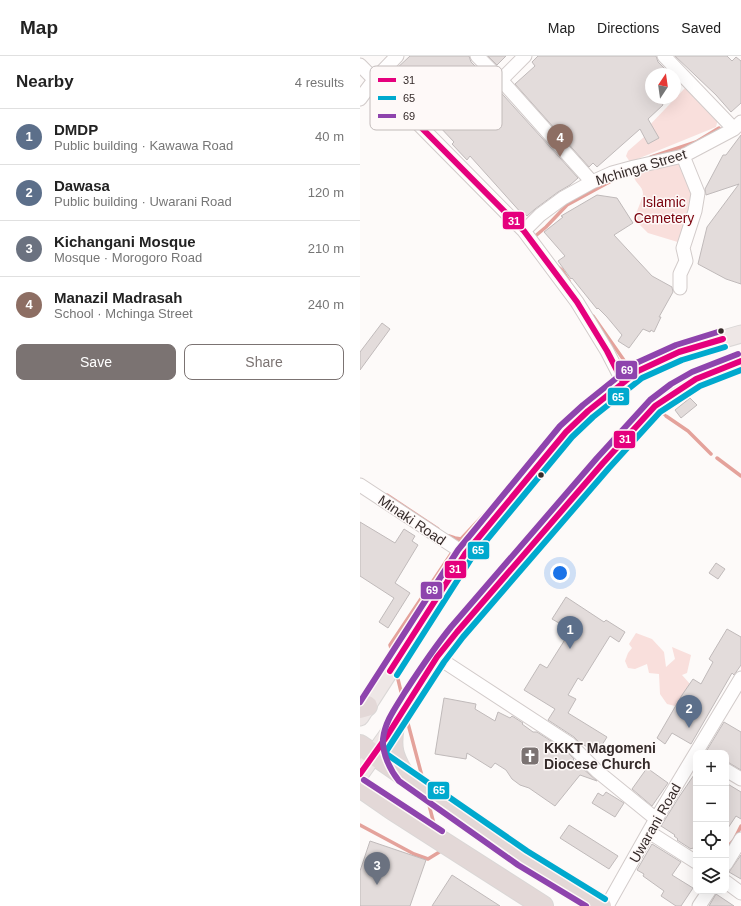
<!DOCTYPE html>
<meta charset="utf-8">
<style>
body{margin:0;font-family:Arial,sans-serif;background:#f6f6f6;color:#222}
.controls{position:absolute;right:12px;bottom:12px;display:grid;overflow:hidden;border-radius:8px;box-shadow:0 4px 16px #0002}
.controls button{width:36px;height:36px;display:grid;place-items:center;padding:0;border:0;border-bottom:1px solid #e0e0e0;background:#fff;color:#222;font:20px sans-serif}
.compass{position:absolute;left:285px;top:12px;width:36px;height:36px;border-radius:50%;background:#fff;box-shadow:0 4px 16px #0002;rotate:13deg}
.you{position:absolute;left:200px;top:517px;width:14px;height:14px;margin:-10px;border:3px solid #fff;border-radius:50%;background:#1a73e8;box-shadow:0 0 0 6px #1a73e833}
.badge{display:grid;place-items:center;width:26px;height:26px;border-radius:50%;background:#7b7372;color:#fff;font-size:13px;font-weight:700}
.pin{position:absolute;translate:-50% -33px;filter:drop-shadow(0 1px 2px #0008)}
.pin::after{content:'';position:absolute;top:21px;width:14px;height:12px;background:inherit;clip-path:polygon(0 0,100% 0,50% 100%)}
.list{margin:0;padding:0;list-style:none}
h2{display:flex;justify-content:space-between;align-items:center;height:52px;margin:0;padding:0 16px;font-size:17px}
h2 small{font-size:13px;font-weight:400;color:#767676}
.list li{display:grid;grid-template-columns:26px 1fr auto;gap:12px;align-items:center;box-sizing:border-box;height:56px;padding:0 16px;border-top:1px solid #e0e0e0}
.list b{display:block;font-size:15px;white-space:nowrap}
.list p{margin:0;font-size:13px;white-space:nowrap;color:#767676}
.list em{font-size:13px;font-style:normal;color:#767676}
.actions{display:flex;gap:8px;padding:12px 16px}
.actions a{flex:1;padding:9px 0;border:1px solid #7b7372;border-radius:8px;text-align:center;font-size:14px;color:#7b7372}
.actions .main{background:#7b7372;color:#fff}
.icon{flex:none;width:22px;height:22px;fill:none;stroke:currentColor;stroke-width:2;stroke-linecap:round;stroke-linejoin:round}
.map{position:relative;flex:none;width:381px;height:850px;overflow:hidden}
header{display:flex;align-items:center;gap:24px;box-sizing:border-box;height:56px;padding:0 20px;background:#fff;border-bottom:1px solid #e0e0e0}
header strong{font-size:19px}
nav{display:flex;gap:22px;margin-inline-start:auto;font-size:14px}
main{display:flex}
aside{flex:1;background:#fff}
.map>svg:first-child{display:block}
.green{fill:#f9dfdc}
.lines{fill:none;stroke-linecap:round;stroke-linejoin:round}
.stream{stroke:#e4a29b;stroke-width:3.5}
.building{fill:#e3dcdb;stroke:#c0baba}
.minor-casing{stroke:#d2cbca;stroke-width:15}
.major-casing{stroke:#dad7d6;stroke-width:19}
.highway-casing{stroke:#dad7d6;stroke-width:22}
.minor{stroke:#fffefe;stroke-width:13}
.major{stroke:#eee7e6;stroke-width:17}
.highway{stroke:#e3d8d7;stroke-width:20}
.bus-1-casing{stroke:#fef9f8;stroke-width:9}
.bus-2-casing{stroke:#fef9f8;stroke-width:9}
.bus-3-casing{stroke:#fef9f8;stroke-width:9}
.bus-1{stroke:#e5007d;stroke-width:6}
.bus-2{stroke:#00a9ce;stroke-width:6}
.bus-3{stroke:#8e44ad;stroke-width:6}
.bus-dot{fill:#352b2a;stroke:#fef9f8;stroke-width:1.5}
.labels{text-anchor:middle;stroke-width:3;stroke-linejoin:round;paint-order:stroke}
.street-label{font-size:14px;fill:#352b2a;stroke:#fef9f8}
.park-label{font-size:14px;fill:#79010c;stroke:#fef9f8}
.poi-label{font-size:14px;font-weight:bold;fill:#352b2a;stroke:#fef9f8;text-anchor:start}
.key{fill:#fef9f8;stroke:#c2bbba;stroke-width:1}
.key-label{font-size:11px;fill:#352b2a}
.line-badge{stroke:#fef9f8;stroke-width:1.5}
.badge-label{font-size:11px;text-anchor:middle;font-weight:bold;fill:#fff}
</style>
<header>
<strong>Map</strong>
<nav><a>Map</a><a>Directions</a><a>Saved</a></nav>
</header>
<main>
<aside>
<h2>Nearby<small>4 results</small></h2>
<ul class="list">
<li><span class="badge" style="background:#5c6f8a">1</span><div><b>DMDP</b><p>Public building · Kawawa Road</p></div><em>40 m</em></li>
<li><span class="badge" style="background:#5c6f8a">2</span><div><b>Dawasa</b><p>Public building · Uwarani Road</p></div><em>120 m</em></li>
<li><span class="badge" style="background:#6b7280">3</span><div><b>Kichangani Mosque</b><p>Mosque · Morogoro Road</p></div><em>210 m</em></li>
<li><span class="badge" style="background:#8d6e63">4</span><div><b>Manazil Madrasah</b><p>School · Mchinga Street</p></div><em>240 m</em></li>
</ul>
<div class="actions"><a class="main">Save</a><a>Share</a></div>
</aside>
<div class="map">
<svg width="381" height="850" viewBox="0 0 381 850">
<rect width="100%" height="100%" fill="#fdfaf9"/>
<path class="green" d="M 326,31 L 358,63 L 356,71 L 270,106 L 266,100 L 268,95 L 284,81 L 287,72 Z
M 316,103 L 326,122 L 332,142 L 321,187 L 288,177 L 274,163 C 276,157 282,144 283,138 C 283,128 271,127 275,115 Z
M 276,577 L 292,583 L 304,596 L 306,611 L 315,603 L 312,591 L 331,599 L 327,617 L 322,619 L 330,628 L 327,638 L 315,650 L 307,648 L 300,638 L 299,618 L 289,617 L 287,608 L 275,613 L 268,612 L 265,605 L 268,597 L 272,592 L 269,588 Z"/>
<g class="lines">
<path class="stream" d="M 291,101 L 336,86 L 359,72
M 173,182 L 186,171 L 207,149 L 253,124
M 197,210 L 202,214 L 209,225
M 233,260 L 268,310
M 225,347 L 243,330
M 298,354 L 304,358
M 306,360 L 328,375 L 351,398
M 357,402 L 381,420
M 27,439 L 78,473
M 89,480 L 95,482 L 101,483
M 33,599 L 30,589 L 101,483 L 147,434
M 36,615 L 43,644
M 46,660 L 63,724
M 68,745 L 75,772
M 0,769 L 54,798 L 68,803 L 81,795 L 80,792
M 366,793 L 374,784 L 381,770"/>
</g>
<path class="building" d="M 50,0 L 109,0 L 111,6 L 135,30 L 218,122 L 210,129 L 198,136 L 175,153 L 167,160 L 165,158 L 163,159 L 110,100 L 107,104 L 92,88 L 94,86 L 78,69 L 76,70 L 36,24 L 41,19 L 35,14 Z
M 128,0 L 146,0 L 137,9 Z
M 178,0 L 296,0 L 298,6 L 310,18 L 291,18 L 291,42 L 307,42 L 302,47 L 303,49 L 288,63 L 299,82 L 288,88 L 280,73 L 237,111 L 233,107 L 229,111 L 155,28 L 175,10 L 172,6 Z
M 315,0 L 367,0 L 372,5 L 376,1 L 381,5 L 381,47 L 371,56 L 356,39 Z
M 381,79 L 381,228 L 366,223 L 338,208 L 347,171 L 379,128 L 346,139 L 345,133 L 363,99 L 366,99 Z
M 237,139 L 257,142 L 273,167 L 254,179 L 292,220 L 312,231 L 313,236 L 299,261 L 301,261 L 294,276 L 291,274 L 290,276 L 283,273 L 269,292 L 258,285 L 262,279 L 247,261 L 238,252 L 237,253 L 212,222 L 211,223 L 198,205 L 205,200 L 184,176 L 203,161 L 201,160 Z
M 22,267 L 30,273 L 0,314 L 0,296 Z
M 330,342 L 337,349 L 321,362 L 315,354 Z
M 0,466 L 35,487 L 44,473 L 55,480 L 52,485 L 58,489 L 35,527 L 50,537 L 28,572 L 19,566 L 34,542 L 0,520 Z
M 356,507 L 365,513 L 358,523 L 349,517 Z
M 206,541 L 244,566 L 246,564 L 265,576 L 259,586 L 250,580 L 222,625 L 218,622 L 208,639 L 216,643 L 208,657 L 247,681 L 237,697 L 224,689 L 223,690 L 214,681 L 188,664 L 195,653 L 164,634 L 180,608 L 187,612 L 211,574 L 192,563 Z
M 367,573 L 381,581 L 381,609 L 374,619 L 372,617 L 331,688 L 312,677 L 305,688 L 297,682 L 322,639 L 333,623 L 341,628 L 353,606 L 349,603 Z
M 84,642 L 116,648 L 115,653 L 135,665 L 138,656 L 150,662 L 152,660 L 163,667 L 162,668 L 173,676 L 177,676 L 205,694 L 214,703 L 213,704 L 237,725 L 220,719 L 195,750 L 169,732 L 160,729 L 152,723 L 146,714 L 135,707 L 131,712 L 107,697 L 106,703 L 75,698 Z
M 364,666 L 381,676 L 381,714 L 366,705 L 366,697 L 352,697 L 347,694 Z
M 287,712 L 308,727 L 292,750 L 272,733 Z
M 336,716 L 336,794 L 332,792 L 331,793 L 317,784 L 318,783 L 314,780 L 315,779 L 301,770 L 319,741 Z
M 366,727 L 381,736 L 381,763 L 376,760 L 366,775 Z
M 246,736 L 264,747 L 255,761 L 232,747 L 238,737 L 243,740 Z
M 209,769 L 258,800 L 249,813 L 200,782 Z
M 10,785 L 66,804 L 50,850 L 0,850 L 0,815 Z
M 292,788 L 321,806 L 312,819 L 333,832 L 321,850 L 316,850 L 301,840 L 304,835 L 283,820 L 284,818 L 277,814 Z
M 381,799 L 381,823 L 369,816 Z
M 92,819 L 140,850 L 72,850 Z
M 356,838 L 374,850 L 349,850 Z"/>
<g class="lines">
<defs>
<path id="minor" d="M 117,0 L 141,24 L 232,126
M 304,0 L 374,73
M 0,9 L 164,175 L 217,246 L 247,295 L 263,326
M 141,24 L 165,0
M 0,43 L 14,24 L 37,0
M 164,175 L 180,159 L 203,142 L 232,126 L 252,117 L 274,111 L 323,100 L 374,73 L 381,66
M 320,232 L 320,218 L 326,205 L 323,192 L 335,155 L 338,137 L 323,100
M 0,429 L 105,498
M 77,601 L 210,688 L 237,715 L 296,763
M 366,714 L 381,723
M 289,776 L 336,806
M 366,808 L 381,783
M 366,826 L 381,837
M 247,850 L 296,763 L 381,622
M 339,850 L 349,835"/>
<path id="major" d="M 0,661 L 105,498 L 206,376 L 228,355 L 263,326 L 278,315 L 293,307 L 319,296 L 381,278
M 0,718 L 27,680 L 77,601 L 97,576 L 243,407 L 295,350 L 316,335 L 336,323 L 381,305"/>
<path id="highway" d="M 0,652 L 7,650
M 34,670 C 30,692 33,701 44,719
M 0,689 L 163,802 L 241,850
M 0,731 L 33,754 L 183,850"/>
</defs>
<use href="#minor" class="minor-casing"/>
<use href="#major" class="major-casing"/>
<use href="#highway" class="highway-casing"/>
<use href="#minor" class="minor"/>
<use href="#major" class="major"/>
<use href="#highway" class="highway"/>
<defs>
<path id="bus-1" d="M 16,26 L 164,175 L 217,246 L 247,295 L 263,326
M 30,615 L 105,498 L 206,376 L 228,355 L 278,315 L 319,296 L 363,283
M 0,718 L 27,680 L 77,601 L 97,576 L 243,407 L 295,350 L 336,323 L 381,305"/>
<path id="bus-2" d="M 37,619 L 111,503 L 212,381 L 233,361 L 282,322 L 322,304 L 365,291
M 245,843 L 167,795 L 25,697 L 84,606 L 103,581 L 249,412 L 300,356 L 340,330 L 381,314"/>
<path id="bus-3" d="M 0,646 L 98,494 L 200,370 L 223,349 L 274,308 L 316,289 L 361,275
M 4,724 L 82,775
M 226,850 L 158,809 L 39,725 C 30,714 22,697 23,683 C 25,665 36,651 45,636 C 60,613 74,592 91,571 L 237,402 L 290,344 L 311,328 L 332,316 L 378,298"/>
</defs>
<use href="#bus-1" class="bus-1-casing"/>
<use href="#bus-2" class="bus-2-casing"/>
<use href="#bus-3" class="bus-3-casing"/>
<use href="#bus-1" class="bus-1"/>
<use href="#bus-2" class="bus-2"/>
<use href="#bus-3" class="bus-3"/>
</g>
<defs>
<symbol id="church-square" viewBox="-11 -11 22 22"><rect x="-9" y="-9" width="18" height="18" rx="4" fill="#7b7372" stroke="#fef9f8"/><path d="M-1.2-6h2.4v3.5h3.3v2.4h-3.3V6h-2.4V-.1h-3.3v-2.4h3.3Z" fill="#fff"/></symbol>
</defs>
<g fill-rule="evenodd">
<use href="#church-square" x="159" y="689" width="22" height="22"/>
</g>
<g class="bus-dot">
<circle cx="361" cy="275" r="3.5"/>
<circle cx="181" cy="419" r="3.5"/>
</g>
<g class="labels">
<g class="street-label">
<text transform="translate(281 111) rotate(-17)" y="5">Mchinga Street</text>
<text transform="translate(52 464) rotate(34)" y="5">Minaki Road</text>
<text transform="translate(295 767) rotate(-60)" y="5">Uwarani Road</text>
</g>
<g class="park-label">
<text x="304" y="151">Islamic<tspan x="304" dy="16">Cemetery</tspan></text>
</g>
<g class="poi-label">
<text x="184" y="697">KKKT Magomeni<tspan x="184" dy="16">Diocese Church</tspan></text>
</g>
</g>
<rect x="10" y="10" width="132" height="64" rx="6" class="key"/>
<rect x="18" y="22" width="18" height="4" fill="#e5007d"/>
<rect x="18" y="40" width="18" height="4" fill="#00a9ce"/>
<rect x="18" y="58" width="18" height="4" fill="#8e44ad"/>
<g class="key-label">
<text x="43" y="28">31</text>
<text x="43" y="46">65</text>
<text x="43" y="64">69</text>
</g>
<g class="line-badge">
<rect x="142" y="155" width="23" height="19" rx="4" fill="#e5007d"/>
<rect x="255" y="304" width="23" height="20" rx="4" fill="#8e44ad"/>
<rect x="247" y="331" width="23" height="19" rx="4" fill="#00a9ce"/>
<rect x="253" y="374" width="23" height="19" rx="4" fill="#e5007d"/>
<rect x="107" y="485" width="23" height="19" rx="4" fill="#00a9ce"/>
<rect x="84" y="504" width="23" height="19" rx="4" fill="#e5007d"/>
<rect x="60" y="525" width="23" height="19" rx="4" fill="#8e44ad"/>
<rect x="67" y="725" width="23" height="19" rx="4" fill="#00a9ce"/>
</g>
<g class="badge-label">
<text x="154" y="169">31</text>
<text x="267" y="318">69</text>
<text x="258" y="345">65</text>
<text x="265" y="387">31</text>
<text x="118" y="498">65</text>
<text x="95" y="517">31</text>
<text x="72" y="538">69</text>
<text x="79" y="738">65</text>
</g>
</svg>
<div class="controls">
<button>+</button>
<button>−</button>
<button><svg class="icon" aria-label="locate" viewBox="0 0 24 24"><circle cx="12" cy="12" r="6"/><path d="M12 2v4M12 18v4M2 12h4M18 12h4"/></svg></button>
<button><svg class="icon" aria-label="layers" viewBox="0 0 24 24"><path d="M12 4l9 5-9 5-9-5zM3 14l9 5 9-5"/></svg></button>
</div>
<svg class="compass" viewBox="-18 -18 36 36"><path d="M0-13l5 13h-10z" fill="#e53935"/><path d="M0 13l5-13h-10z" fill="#767676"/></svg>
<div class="you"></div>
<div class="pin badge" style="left:210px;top:593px;background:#5c6f8a">1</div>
<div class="pin badge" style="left:329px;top:672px;background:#5c6f8a">2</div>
<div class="pin badge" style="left:17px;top:829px;background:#6b7280">3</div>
<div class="pin badge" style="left:200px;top:101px;background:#8d6e63">4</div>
</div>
</main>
